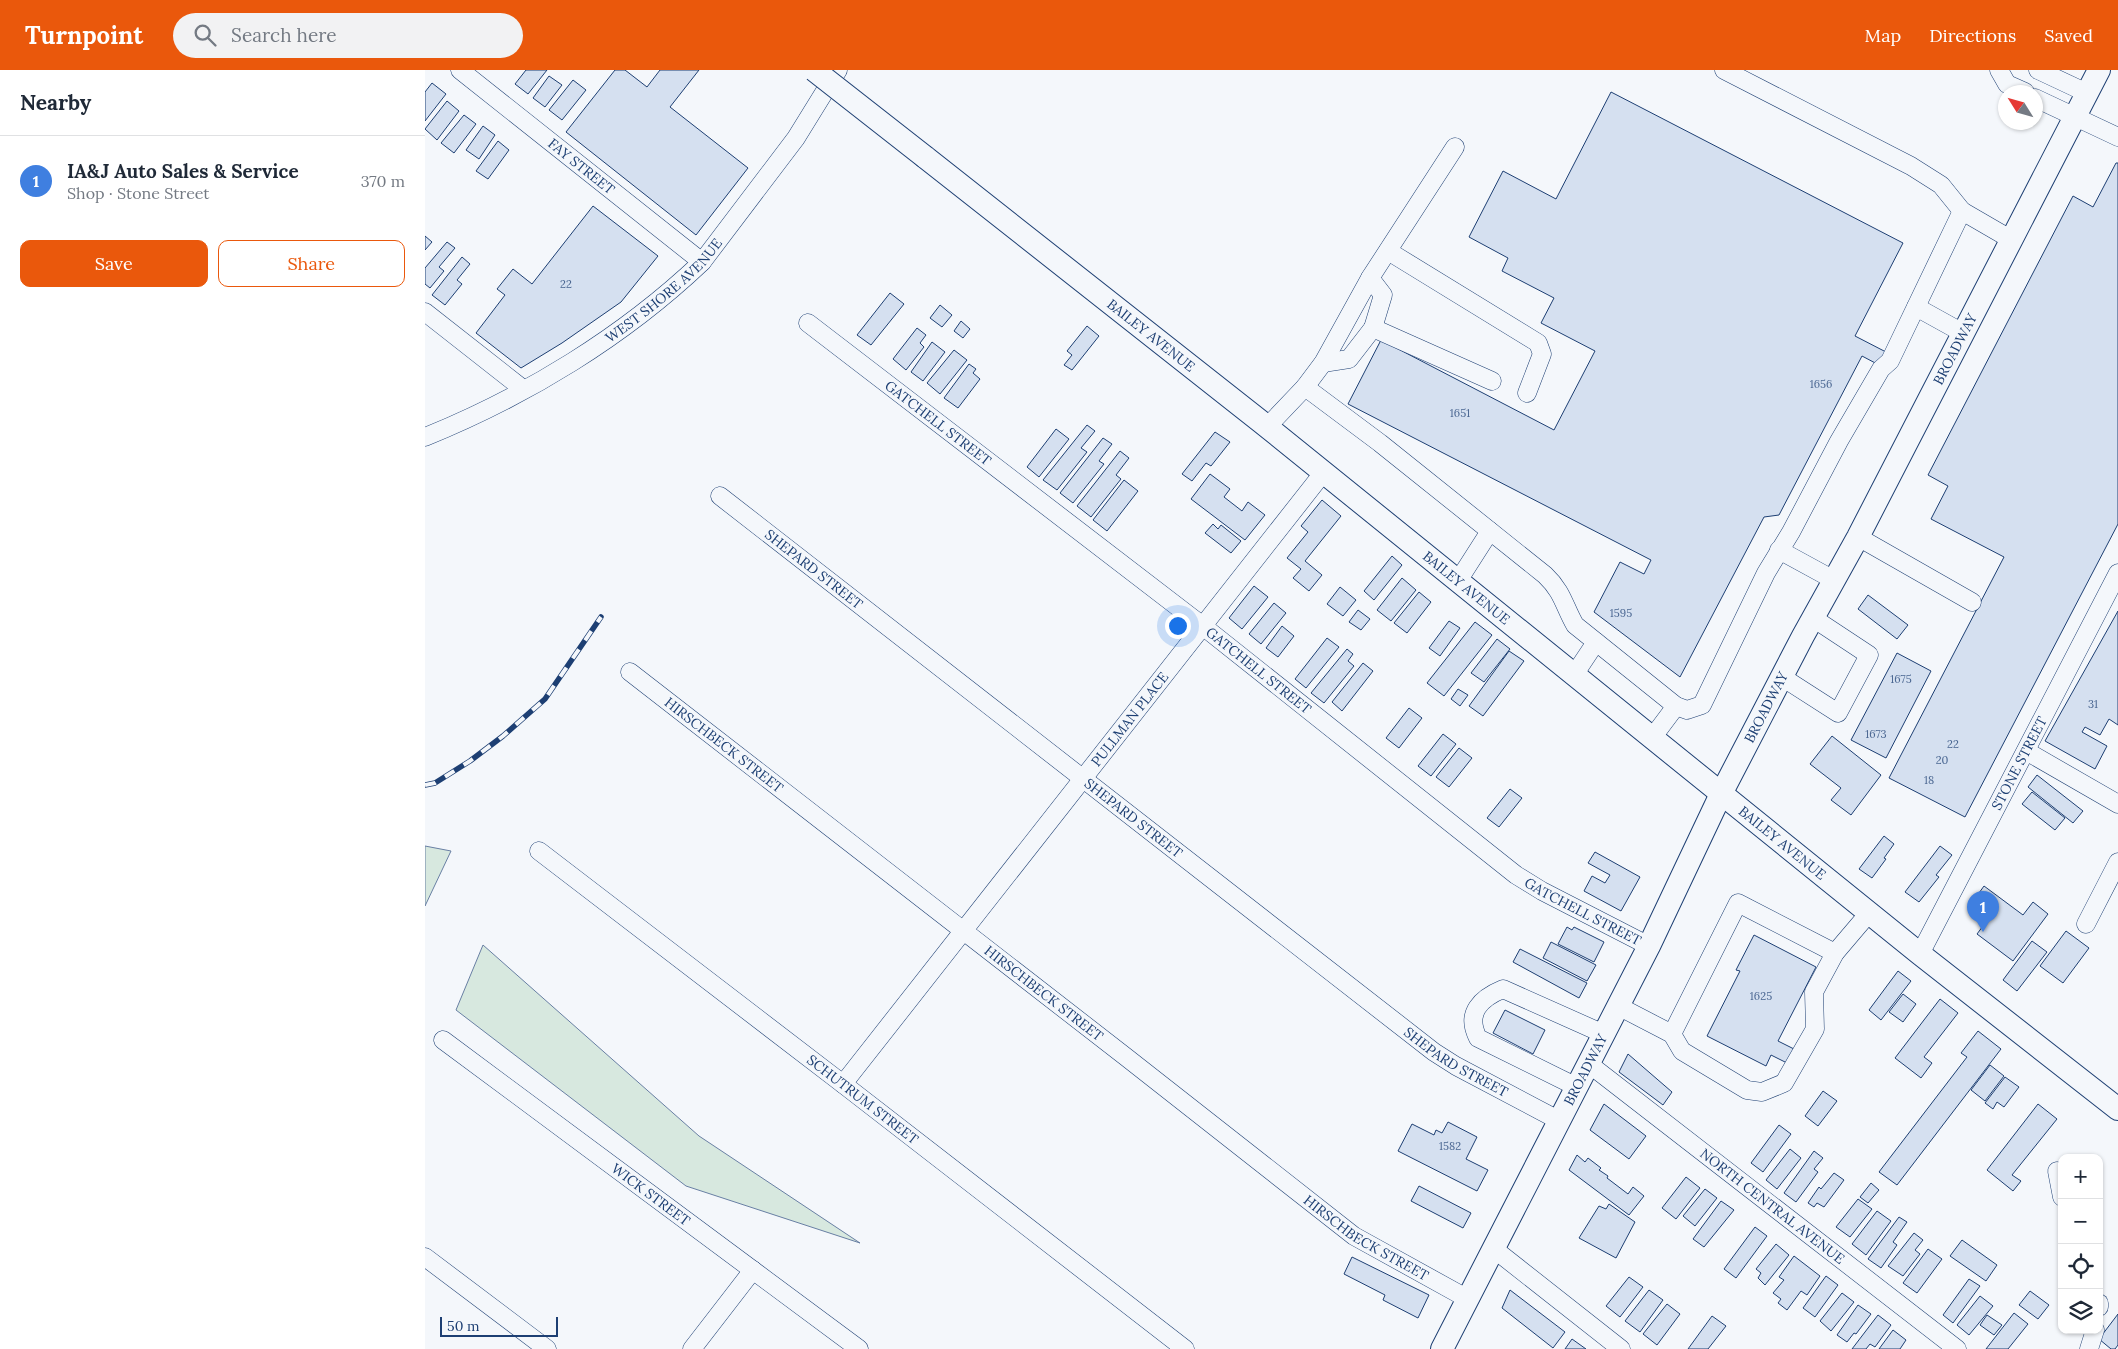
<!DOCTYPE html>
<meta charset="utf-8">
<style>
body{margin:0;font-family:Lora,serif;background:#f2f2f3;color:#1f2937}
.controls{position:absolute;right:15px;bottom:15px;display:grid;overflow:hidden;border-radius:10px;box-shadow:0 1px 4px #0004}
.controls button{width:45px;height:45px;display:grid;place-items:center;padding:0;border:0;border-bottom:1px solid #e0e1e3;background:#fff;color:#1f2937;font:25px sans-serif}
.compass{position:absolute;left:1573px;top:15px;width:45px;height:45px;border-radius:50%;background:#fff;box-shadow:0 1px 4px #0004;rotate:307deg}
.scale{position:absolute;left:15px;bottom:12px;width:118px;box-sizing:border-box;padding-left:5px;border:2px solid #1d3f73;border-top:0;font-size:14px;line-height:18px;white-space:nowrap;color:#1d3f73;-webkit-text-stroke:4px #f4f7fb;paint-order:stroke}
.you{position:absolute;left:752px;top:555px;width:18px;height:18px;margin:-12px;border:4px solid #fff;border-radius:50%;background:#1a73e8;box-shadow:0 0 0 8px #1a73e833}
.badge{display:grid;place-items:center;width:32px;height:32px;border-radius:50%;background:#ea580c;color:#fff;font-size:16px;font-weight:700}
.pin{position:absolute;translate:-50% -41px;filter:drop-shadow(0 1px 2px #0008)}
.pin::after{content:'';position:absolute;top:26px;width:18px;height:15px;background:inherit;clip-path:polygon(0 0,100% 0,50% 100%)}
.list{margin:0;padding:0;list-style:none}
h2{display:flex;justify-content:space-between;align-items:center;height:65px;margin:0;padding:0 20px;font-size:21px}
h2 small{font-size:16px;font-weight:400;color:#747a83}
.list li{display:grid;grid-template-columns:32px 1fr auto;gap:15px;align-items:center;box-sizing:border-box;height:90px;padding:0 20px;border-top:1px solid #e0e1e3}
.list b{display:block;font-size:19px;white-space:nowrap}
.list p{margin:0;font-size:16px;white-space:nowrap;color:#747a83}
.list em{font-size:16px;font-style:normal;color:#747a83}
.actions{display:flex;gap:10px;padding:15px 20px}
.actions a{flex:1;padding:11px 0;border:1px solid #ea580c;border-radius:10px;text-align:center;font-size:18px;color:#ea580c}
.actions .main{background:#ea580c;color:#fff}
.icon{flex:none;width:28px;height:28px;fill:none;stroke:currentColor;stroke-width:2;stroke-linecap:round;stroke-linejoin:round}
.map{position:relative;flex:none;width:1693px;height:1279px;overflow:hidden}
header{display:flex;align-items:center;gap:30px;box-sizing:border-box;height:70px;padding:0 25px;background:#ea580c;color:#fff}
header strong{font-size:24px}
nav{display:flex;gap:28px;margin-inline-start:auto;font-size:18px}
.search{width:350px;height:45px;background:#f2f2f3;display:flex;align-items:center;gap:12px;box-sizing:border-box;padding:0 18px;border-radius:28px;color:#747a83;font-size:19px}
main{display:flex}
aside{flex:1;background:#fff}
.map>svg:first-child{display:block}
.green{fill:#d7e8df;stroke:#687fa3}
.building{fill:#d5e0f0;stroke:#1d3f73}
.lines{fill:none;stroke-linecap:round;stroke-linejoin:round}
.minor-casing{stroke:#1d3f73;stroke-width:19}
.major-casing{stroke:#1d3f73;stroke-width:24}
.minor{stroke:#f4f7fb;stroke-width:18}
.major{stroke:#f4f7fb;stroke-width:22}
.rail-casing{stroke:#1d3f73;stroke-width:5.5}
.rail{stroke:#f4f7fb;stroke-width:4;stroke-dasharray:11;stroke-linecap:butt}
.major-bridge-casing{stroke:#1d3f73;stroke-width:24;stroke-linecap:butt}
.major-bridge{stroke:#f4f7fb;stroke-width:22}
.labels{text-anchor:middle;stroke-width:4;stroke-linejoin:round;paint-order:stroke}
.number-label{font-size:11px;fill:#4b6792}
.street-label{font-size:14px;fill:#1d3f73;stroke:#f4f7fb}
</style>
<header>
<strong>Turnpoint</strong>
<div class="search"><svg class="icon" aria-label="search" viewBox="0 0 24 24"><circle cx="10" cy="10" r="6"/><path d="M15 15l6 6"/></svg>Search here</div>
<nav><a>Map</a><a>Directions</a><a>Saved</a></nav>
</header>
<main>
<aside>
<h2>Nearby<small></small></h2>
<ul class="list">
<li><span class="badge" style="background:#3f7fe0">1</span><div><b>IA&amp;J Auto Sales &amp; Service</b><p>Shop · Stone Street</p></div><em>370 m</em></li>
</ul>
<div class="actions"><a class="main">Save</a><a>Share</a></div>
</aside>
<div class="map">
<svg width="1693" height="1279" viewBox="0 0 1693 1279">
<rect width="100%" height="100%" fill="#f4f7fb"/>
<path class="green" d="M 0,776 L 26,781 L 0,836 Z
M 58,875 L 274,1066 L 435,1173 L 261,1116 L 31,940 Z"/>
<path class="building" d="M 101,0 L 122,0 L 103,24 L 90,14 Z
M 190,0 L 200,0 L 222,17 L 235,0 L 274,0 L 245,37 L 323,98 L 271,165 L 141,62 Z
M 124,6 L 137,15 L 120,37 L 108,28 Z
M 148,10 L 161,20 L 137,50 L 124,40 Z
M 7,13 L 21,24 L 0,51 L 0,22 Z
M 1186,22 L 1478,173 L 1430,266 L 1461,282 L 1454,295 L 1437,286 L 1354,445 L 1339,447 L 1255,607 L 1169,542 L 1195,492 L 1219,504 L 1226,490 L 923,334 L 956,270 L 1129,360 L 1170,281 L 1116,253 L 1129,228 L 1077,201 L 1083,188 L 1044,167 L 1078,101 L 1131,129 Z
M 22,31 L 34,41 L 12,70 L 0,59 Z
M 39,45 L 51,54 L 29,83 L 16,73 Z
M 58,56 L 70,65 L 54,89 L 41,80 Z
M 73,71 L 84,80 L 63,109 L 51,101 Z
M 1691,93 L 1693,93 L 1693,454 L 1540,747 L 1464,708 L 1579,487 L 1506,449 L 1523,416 L 1503,405 L 1648,126 L 1668,137 Z
M 168,136 L 233,186 L 196,232 L 137,273 L 96,298 L 51,263 L 80,225 L 72,219 L 88,199 L 107,214 Z
M 0,166 L 7,172 L 0,180 Z
M 22,172 L 30,178 L 14,197 L 19,201 L 5,218 L 0,214 L 0,198 Z
M 37,187 L 45,194 L 32,210 L 37,214 L 20,235 L 7,225 Z
M 465,223 L 479,234 L 446,275 L 432,265 Z
M 515,235 L 527,245 L 517,257 L 505,248 Z
M 536,251 L 545,259 L 538,268 L 529,261 Z
M 662,256 L 674,266 L 647,300 L 639,295 L 647,285 L 642,281 Z
M 492,258 L 501,265 L 495,273 L 499,277 L 481,300 L 468,289 Z
M 507,272 L 520,282 L 498,311 L 486,302 Z
M 529,280 L 542,290 L 515,324 L 502,313 Z
M 544,294 L 551,299 L 548,303 L 555,309 L 533,338 L 519,328 Z
M 662,355 L 670,361 L 656,378 L 662,382 L 632,420 L 618,410 Z
M 631,359 L 644,369 L 614,407 L 602,397 Z
M 790,362 L 805,372 L 786,396 L 781,393 L 767,411 L 757,404 Z
M 678,368 L 687,374 L 674,391 L 679,394 L 648,433 L 635,423 Z
M 695,381 L 704,388 L 691,405 L 696,409 L 666,447 L 652,436 Z
M 785,404 L 805,419 L 799,427 L 817,441 L 823,432 L 840,445 L 820,470 L 766,429 Z
M 699,410 L 713,421 L 682,461 L 668,450 Z
M 897,430 L 916,446 L 880,491 L 897,505 L 884,521 L 868,508 L 876,499 L 862,488 L 883,462 L 876,456 Z
M 788,454 L 793,459 L 796,455 L 816,471 L 806,483 L 780,463 Z
M 967,486 L 977,495 L 949,530 L 939,521 Z
M 977,508 L 991,520 L 966,551 L 952,540 Z
M 829,516 L 843,527 L 817,559 L 804,548 Z
M 915,517 L 931,530 L 918,546 L 902,534 Z
M 994,522 L 1006,532 L 982,563 L 969,553 Z
M 1443,525 L 1483,555 L 1472,569 L 1433,539 Z
M 849,533 L 861,543 L 836,574 L 824,564 Z
M 933,540 L 945,549 L 936,560 L 924,552 Z
M 1693,541 L 1693,655 L 1684,649 L 1675,665 L 1660,657 L 1657,662 L 1682,676 L 1670,699 L 1620,671 Z
M 1024,551 L 1035,558 L 1015,586 L 1004,578 Z
M 1050,552 L 1067,565 L 1019,626 L 1002,613 Z
M 857,556 L 869,566 L 853,587 L 841,578 Z
M 902,568 L 914,577 L 881,618 L 870,609 Z
M 1072,569 L 1085,579 L 1059,612 L 1046,603 Z
M 922,579 L 928,584 L 923,591 L 929,596 L 899,633 L 886,623 Z
M 1084,581 L 1099,591 L 1058,646 L 1044,636 Z
M 1472,583 L 1506,601 L 1461,688 L 1426,670 Z
M 938,593 L 948,601 L 917,641 L 907,632 Z
M 1033,619 L 1043,625 L 1035,636 L 1026,629 Z
M 984,638 L 997,648 L 974,678 L 961,668 Z
M 1018,664 L 1031,674 L 1006,706 L 993,696 Z
M 1407,666 L 1456,705 L 1426,745 L 1406,730 L 1416,718 L 1385,694 Z
M 1034,678 L 1047,688 L 1024,717 L 1011,707 Z
M 1612,705 L 1658,741 L 1648,753 L 1603,717 Z
M 1085,719 L 1097,728 L 1074,757 L 1062,748 Z
M 1607,722 L 1640,748 L 1630,760 L 1597,734 Z
M 1459,766 L 1469,774 L 1459,788 L 1461,789 L 1447,808 L 1434,799 Z
M 1515,776 L 1527,785 L 1511,805 L 1514,807 L 1494,832 L 1480,822 Z
M 1170,782 L 1215,807 L 1196,841 L 1159,821 L 1167,806 L 1180,813 L 1185,805 L 1163,793 Z
M 1559,816 L 1598,845 L 1608,832 L 1623,844 L 1588,891 L 1552,864 L 1567,844 L 1549,830 Z
M 1142,857 L 1147,860 L 1149,857 L 1179,872 L 1169,892 L 1133,874 Z
M 1641,861 L 1664,878 L 1638,913 L 1615,896 Z
M 1329,865 L 1391,897 L 1353,971 L 1371,980 L 1364,994 L 1346,985 L 1341,996 L 1282,966 L 1315,901 L 1311,900 Z
M 1607,871 L 1622,882 L 1592,921 L 1578,910 Z
M 1126,872 L 1171,895 L 1162,911 L 1118,888 Z
M 1095,879 L 1162,913 L 1154,928 L 1088,892 Z
M 1473,901 L 1486,911 L 1456,950 L 1444,940 Z
M 1478,924 L 1491,934 L 1478,952 L 1464,942 Z
M 1515,929 L 1533,943 L 1499,987 L 1507,993 L 1496,1008 L 1470,988 Z
M 1080,940 L 1120,960 L 1108,984 L 1068,963 Z
M 1553,961 L 1576,979 L 1472,1115 L 1454,1102 L 1542,987 L 1536,983 Z
M 1203,984 L 1247,1022 L 1238,1035 L 1194,1002 Z
M 1565,995 L 1579,1006 L 1560,1031 L 1546,1020 Z
M 1580,1007 L 1594,1017 L 1579,1037 L 1572,1032 L 1568,1039 L 1560,1033 Z
M 1398,1021 L 1412,1031 L 1393,1056 L 1380,1046 Z
M 1179,1034 L 1221,1066 L 1204,1089 L 1165,1060 Z
M 1613,1034 L 1632,1049 L 1587,1105 L 1596,1111 L 1588,1121 L 1562,1100 Z
M 1023,1052 L 1052,1067 L 1041,1089 L 1063,1100 L 1052,1121 L 973,1081 L 987,1054 L 1009,1065 L 1011,1060 L 1017,1063 Z
M 1354,1055 L 1366,1064 L 1338,1102 L 1326,1093 Z
M 1365,1079 L 1376,1088 L 1352,1119 L 1341,1110 Z
M 1389,1081 L 1398,1088 L 1389,1099 L 1393,1102 L 1371,1132 L 1359,1123 Z
M 1152,1085 L 1160,1092 L 1163,1088 L 1176,1098 L 1174,1100 L 1183,1106 L 1182,1108 L 1203,1124 L 1208,1117 L 1219,1126 L 1204,1145 L 1144,1100 Z
M 1409,1103 L 1419,1110 L 1399,1137 L 1392,1133 L 1389,1137 L 1383,1133 L 1394,1117 L 1396,1119 Z
M 1261,1107 L 1275,1118 L 1251,1149 L 1237,1138 Z
M 1446,1113 L 1454,1120 L 1443,1133 L 1435,1127 Z
M 994,1116 L 1046,1143 L 1038,1158 L 986,1131 Z
M 1280,1119 L 1292,1128 L 1270,1156 L 1258,1146 Z
M 1433,1129 L 1447,1139 L 1425,1167 L 1411,1157 Z
M 1296,1131 L 1309,1140 L 1279,1177 L 1268,1169 Z
M 1184,1134 L 1210,1152 L 1191,1188 L 1154,1168 L 1174,1136 L 1181,1139 Z
M 1452,1141 L 1466,1151 L 1441,1185 L 1427,1174 Z
M 1474,1147 L 1482,1152 L 1468,1172 L 1472,1175 L 1456,1198 L 1443,1189 Z
M 1330,1157 L 1342,1166 L 1311,1208 L 1299,1199 Z
M 1489,1163 L 1498,1170 L 1490,1180 L 1495,1184 L 1478,1206 L 1463,1196 Z
M 1537,1170 L 1572,1195 L 1561,1211 L 1525,1186 Z
M 1351,1174 L 1364,1185 L 1340,1215 L 1333,1208 L 1336,1203 L 1331,1199 Z
M 1503,1179 L 1517,1189 L 1492,1223 L 1478,1213 Z
M 1369,1186 L 1395,1206 L 1382,1225 L 1376,1221 L 1362,1240 L 1353,1233 L 1356,1229 L 1348,1223 L 1359,1210 L 1354,1207 Z
M 927,1187 L 1004,1225 L 993,1248 L 958,1230 L 960,1225 L 919,1204 Z
M 1401,1206 L 1413,1215 L 1390,1247 L 1378,1238 Z
M 1204,1207 L 1218,1217 L 1195,1247 L 1181,1236 Z
M 1544,1209 L 1555,1216 L 1528,1253 L 1518,1245 Z
M 1085,1220 L 1140,1262 L 1128,1278 L 1077,1238 Z
M 1224,1220 L 1238,1230 L 1215,1262 L 1200,1251 Z
M 1605,1221 L 1624,1235 L 1613,1249 L 1594,1235 Z
M 1417,1223 L 1429,1232 L 1406,1261 L 1395,1251 Z
M 1555,1226 L 1568,1236 L 1544,1265 L 1532,1255 Z
M 1242,1234 L 1255,1244 L 1232,1275 L 1218,1264 Z
M 1433,1235 L 1446,1244 L 1431,1264 L 1429,1263 L 1422,1272 L 1412,1265 Z
M 1589,1243 L 1603,1254 L 1583,1279 L 1561,1279 Z
M 1693,1244 L 1693,1275 L 1690,1279 L 1686,1279 L 1674,1269 Z
M 1453,1245 L 1466,1255 L 1450,1277 L 1445,1274 L 1441,1279 L 1427,1279 Z
M 1562,1245 L 1577,1255 L 1569,1265 L 1555,1255 Z
M 1287,1246 L 1301,1256 L 1283,1279 L 1263,1279 Z
M 1468,1260 L 1481,1270 L 1475,1279 L 1454,1279 Z
M 1147,1269 L 1161,1279 L 1140,1279 Z"/>
<g class="lines">
<defs>
<g id="minor">
<path id="s1" d="M 35,0 L 277,192"/>
<path d="M 1299,0 L 1486,96 L 1516,115 L 1537,141"/>
<path d="M 1574,0 L 1582,14 L 1600,22"/>
<path d="M 1613,0 L 1662,23"/>
<path d="M 1610,28 L 1693,67"/>
<path d="M 963,181 L 1113,273 L 1117,284 L 1102,323"/>
<path d="M 945,208 L 958,225 L 948,258 L 1067,311"/>
<path d="M 1491,237 L 1538,263"/>
<path d="M 0,242 L 98,319"/>
<path id="s2" d="M 383,253 L 779,557 L 1091,805 L 1117,821 L 1224,876"/>
<path d="M 898,293 L 924,289 L 948,258"/>
<path d="M 880,317 L 898,293 L 945,208 L 1030,77"/>
<path d="M 842,357 L 880,317 L 955,373 L 1120,505 C 1138,522 1139,536 1150,555 L 1251,636 L 1262,640 L 1277,635 L 1341,503 L 1366,462 L 1414,371 L 1456,299 L 1465,291 L 1537,141 L 1587,170"/>
<path id="s3" d="M 0,367 C 101,326 198,267 277,192 L 371,68 L 413,0"/>
<path id="s4" d="M 295,426 L 1009,982 L 1031,996 L 1135,1051"/>
<path d="M 1433,467 L 1547,532"/>
<path d="M 1354,480 L 1409,510"/>
<path d="M 1033,511 L 1065,461"/>
<path id="s5" d="M 205,602 L 701,987 L 929,1166 L 1043,1229"/>
<path d="M 1149,605 L 1171,572"/>
<path d="M 1357,607 L 1413,643 L 1444,585 L 1388,548"/>
<path d="M 1227,668 L 1251,636"/>
<path d="M 1601,681 L 1693,734"/>
<path id="s6" d="M 114,781 L 418,1014 L 760,1279"/>
<path d="M 1661,854 L 1693,792"/>
<path id="s7" d="M 1495,884 L 1693,503"/>
<path d="M 1193,936 L 1247,964 L 1257,981 L 1322,1020 L 1337,1022 L 1359,1013 L 1390,959 L 1389,922 L 1410,883 L 1444,843"/>
<path d="M 1247,964 L 1313,833 L 1410,883"/>
<path id="s8" d="M 18,970 L 434,1279"/>
<path id="s9" d="M 1164,994 L 1532,1279"/>
<path id="s10" d="M 418,1014 L 898,403"/>
<path d="M 1152,1017 L 1053,968 C 1040,943 1056,928 1078,919 L 1179,964"/>
<path d="M 1632,1101 L 1637,1127"/>
<path d="M 1069,1179 L 1196,1279"/>
<path d="M 0,1187 L 122,1279"/>
<path d="M 1674,1233 L 1674,1237"/>
<path d="M 267,1279 L 328,1200"/>
<path d="M 1664,1279 L 1670,1260"/>
</g>
<g id="major">
<path id="s11" d="M 500,87 L 835,351 L 1495,884 L 1693,1039"/>
<path id="s12" d="M 1017,1279 L 1224,876 L 1296,724 L 1378,566 L 1433,467 L 1674,0"/>
</g>
</defs>
<use href="#minor" class="minor-casing"/>
<use href="#major" class="major-casing"/>
<use href="#minor" class="minor"/>
<use href="#major" class="major"/>
<defs>
<path id="rail" d="M 0,715 L 10,713 L 45,691 L 78,666 L 120,629 L 176,547"/>
</defs>
<use href="#rail" class="rail-casing"/>
<use href="#rail" class="rail"/>
<defs>
<path id="major-bridge" d="M 389,0 L 500,87"/>
</defs>
<use href="#major-bridge" class="major-bridge-casing"/>
<use href="#major-bridge" class="major-bridge"/>
</g>
<g class="labels">
<g class="number-label">
<text x="141" y="218">22</text>
<text x="1396" y="318">1656</text>
<text x="1035" y="347">1651</text>
<text x="1196" y="547">1595</text>
<text x="1476" y="613">1675</text>
<text x="1668" y="638">31</text>
<text x="1451" y="668">1673</text>
<text x="1528" y="678">22</text>
<text x="1517" y="694">20</text>
<text x="1504" y="714">18</text>
<text x="1336" y="930">1625</text>
<text x="1025" y="1080">1582</text>
</g>
<g class="street-label">
<text dy="5" stroke="none"><textPath href="#s1" startOffset="155">FAY STREET</textPath></text>
<text dy="5" stroke="none"><textPath href="#s3" startOffset="282">WEST SHORE AVENUE</textPath></text>
<text dy="5" stroke="none"><textPath href="#s11" startOffset="288">BAILEY AVENUE</textPath></text>
<text dy="5" stroke="none"><textPath href="#s12" startOffset="1124">BROADWAY</textPath></text>
<text dy="5" stroke="none"><textPath href="#s2" startOffset="164">GATCHELL STREET</textPath></text>
<text dy="5" stroke="none"><textPath href="#s4" startOffset="119">SHEPARD STREET</textPath></text>
<text dy="5" stroke="none"><textPath href="#s11" startOffset="692">BAILEY AVENUE</textPath></text>
<text dy="5" stroke="none"><textPath href="#s2" startOffset="569">GATCHELL STREET</textPath></text>
<text dy="5" stroke="none"><textPath href="#s12" startOffset="719">BROADWAY</textPath></text>
<text dy="5" stroke="none"><textPath href="#s10" startOffset="464">PULLMAN PLACE</textPath></text>
<text dy="5" stroke="none"><textPath href="#s5" startOffset="119">HIRSCHBECK STREET</textPath></text>
<text dy="5" stroke="none"><textPath href="#s7" startOffset="215">STONE STREET</textPath></text>
<text dy="5" stroke="none"><textPath href="#s4" startOffset="524">SHEPARD STREET</textPath></text>
<text dy="5" stroke="none"><textPath href="#s11" startOffset="1098">BAILEY AVENUE</textPath></text>
<text dy="5" stroke="none"><textPath href="#s2" startOffset="974">GATCHELL STREET</textPath></text>
<text dy="5" stroke="none"><textPath href="#s5" startOffset="524">HIRSCHBECK STREET</textPath></text>
<text dy="5" stroke="none"><textPath href="#s4" startOffset="929">SHEPARD STREET</textPath></text>
<text dy="5" stroke="none"><textPath href="#s12" startOffset="314">BROADWAY</textPath></text>
<text dy="5" stroke="none"><textPath href="#s6" startOffset="408">SCHUTRUM STREET</textPath></text>
<text dy="5" stroke="none"><textPath href="#s8" startOffset="259">WICK STREET</textPath></text>
<text dy="5" stroke="none"><textPath href="#s9" startOffset="232">NORTH CENTRAL AVENUE</textPath></text>
<text dy="5" stroke="none"><textPath href="#s5" startOffset="929">HIRSCHBECK STREET</textPath></text>
</g>
</g>
</svg>
<div class="controls">
<button>+</button>
<button>−</button>
<button><svg class="icon" aria-label="locate" viewBox="0 0 24 24"><circle cx="12" cy="12" r="6"/><path d="M12 2v4M12 18v4M2 12h4M18 12h4"/></svg></button>
<button><svg class="icon" aria-label="layers" viewBox="0 0 24 24"><path d="M12 4l9 5-9 5-9-5zM3 14l9 5 9-5"/></svg></button>
</div>
<svg class="compass" viewBox="-18 -18 36 36"><path d="M0-13l5 13h-10z" fill="#e53935"/><path d="M0 13l5-13h-10z" fill="#747a83"/></svg>
<div class="scale">50 m</div>
<div class="you"></div>
<div class="pin badge" style="left:1558px;top:862px;background:#3f7fe0">1</div>
</div>
</main>
